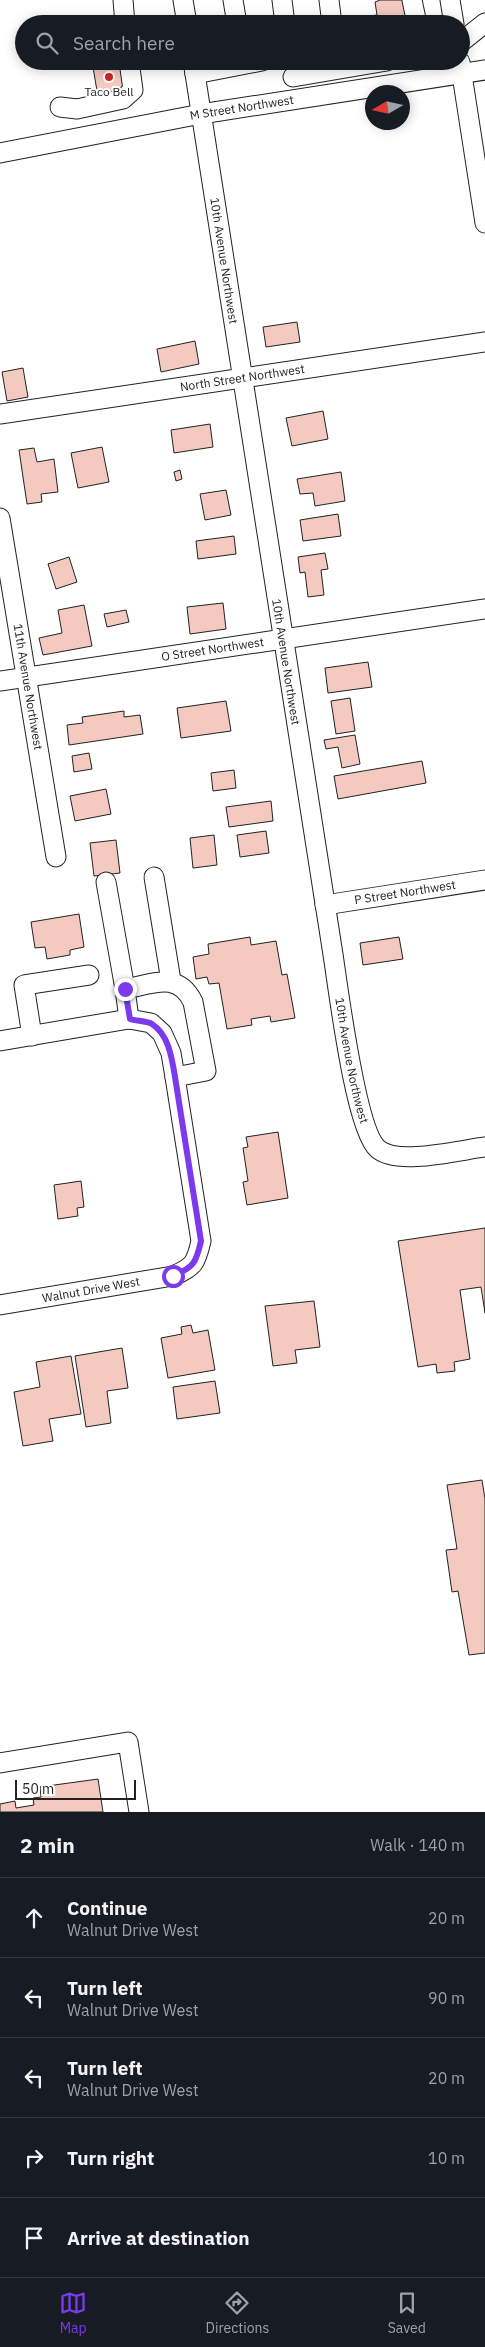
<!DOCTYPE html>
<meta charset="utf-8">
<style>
body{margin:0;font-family:"IBM Plex Sans",sans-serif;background:#20242c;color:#f1f3f6}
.compass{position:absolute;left:365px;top:85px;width:45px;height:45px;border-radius:50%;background:#171b24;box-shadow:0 2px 12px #0003;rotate:261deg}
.scale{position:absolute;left:15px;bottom:12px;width:121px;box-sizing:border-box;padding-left:5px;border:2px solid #222;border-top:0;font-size:14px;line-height:18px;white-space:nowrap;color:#222;-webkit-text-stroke:4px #fff;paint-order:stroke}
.stop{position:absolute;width:15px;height:15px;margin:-11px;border:4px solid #7c3aed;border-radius:50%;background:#fff}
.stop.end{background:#7c3aed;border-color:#fff;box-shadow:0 1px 5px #0008}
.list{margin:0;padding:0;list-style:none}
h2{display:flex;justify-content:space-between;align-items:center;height:65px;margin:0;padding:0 20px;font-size:21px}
h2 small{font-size:16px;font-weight:400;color:#9ea1a6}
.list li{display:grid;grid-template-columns:32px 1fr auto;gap:15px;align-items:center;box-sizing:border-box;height:80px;padding:0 20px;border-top:1px solid #363941}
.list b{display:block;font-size:19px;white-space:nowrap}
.list p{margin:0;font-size:16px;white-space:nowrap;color:#9ea1a6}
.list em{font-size:16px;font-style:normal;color:#9ea1a6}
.icon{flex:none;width:28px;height:28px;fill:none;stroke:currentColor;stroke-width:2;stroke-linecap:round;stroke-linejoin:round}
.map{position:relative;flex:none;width:485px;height:1812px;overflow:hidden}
.search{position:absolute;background:#171b24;box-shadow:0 2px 12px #0003;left:15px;right:15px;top:15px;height:55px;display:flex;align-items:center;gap:12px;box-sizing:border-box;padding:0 18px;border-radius:28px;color:#9ea1a6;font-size:19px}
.sheet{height:465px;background:#171b24}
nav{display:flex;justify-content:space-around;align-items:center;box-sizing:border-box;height:70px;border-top:1px solid #363941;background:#171b24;font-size:14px;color:#9ea1a6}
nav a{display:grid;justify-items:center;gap:2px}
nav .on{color:#7c3aed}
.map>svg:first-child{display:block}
.building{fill:#f3c9c0;stroke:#222}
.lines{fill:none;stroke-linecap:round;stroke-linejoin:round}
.minor-casing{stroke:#222;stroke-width:21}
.minor{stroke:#fff;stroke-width:19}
.route{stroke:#7c3aed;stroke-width:6}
.poi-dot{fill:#c62828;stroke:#fff;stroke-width:2}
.labels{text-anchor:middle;stroke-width:4;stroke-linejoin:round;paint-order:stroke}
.poi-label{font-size:12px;fill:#222;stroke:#fff}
.street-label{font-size:12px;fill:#222;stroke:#fff}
</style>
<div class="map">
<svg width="485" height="1812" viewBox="0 0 485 1812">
<rect width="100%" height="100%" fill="#fff"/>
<path class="building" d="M 380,0 L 406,0 L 410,24 L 370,24 L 369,16 L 377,15 L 375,2 Z
M 92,61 L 122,61 L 127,93 L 98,97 Z
M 297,322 L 300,342 L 266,347 L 263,327 Z
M 195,341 L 199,364 L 161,372 L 157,349 Z
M 23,368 L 28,397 L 7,401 L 2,372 Z
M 323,411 L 328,439 L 292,446 L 286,418 Z
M 210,424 L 213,447 L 174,453 L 171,430 Z
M 102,447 L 109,482 L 78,488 L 71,453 Z
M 34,448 L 37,462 L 54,459 L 58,492 L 41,494 L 42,502 L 27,504 L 19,450 Z
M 180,470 L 182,479 L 176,481 L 174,472 Z
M 341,472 L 345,501 L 315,506 L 313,493 L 300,494 L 297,479 Z
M 226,490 L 231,515 L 205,520 L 200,494 Z
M 338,514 L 341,536 L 303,541 L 300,520 Z
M 234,536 L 236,554 L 198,559 L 196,541 Z
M 325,553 L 328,569 L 321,570 L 324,595 L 308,597 L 305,572 L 300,573 L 298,557 Z
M 69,557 L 77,582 L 56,589 L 48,564 Z
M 223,603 L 226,629 L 190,634 L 187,607 Z
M 84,605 L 92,646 L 43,655 L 39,638 L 62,633 L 58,610 Z
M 126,610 L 129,622 L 107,627 L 104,614 Z
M 368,662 L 372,687 L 328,693 L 325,668 Z
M 350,698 L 355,731 L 336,734 L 331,701 Z
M 226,701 L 231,731 L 181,738 L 177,708 Z
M 124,711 L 124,717 L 140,715 L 143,734 L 69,745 L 67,725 L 83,723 L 82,717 Z
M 355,735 L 360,764 L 342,768 L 338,747 L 326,749 L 324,740 Z
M 89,753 L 92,769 L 74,772 L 72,756 Z
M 422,761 L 426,783 L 338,799 L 334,776 Z
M 234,770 L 236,788 L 213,791 L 211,773 Z
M 106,789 L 111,814 L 75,821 L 70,796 Z
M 271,801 L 273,821 L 229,827 L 226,807 Z
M 266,831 L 269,853 L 240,857 L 237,835 Z
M 214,835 L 217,865 L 193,868 L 190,838 Z
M 116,840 L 120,873 L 94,876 L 90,843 Z
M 79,914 L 84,947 L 70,950 L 70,955 L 47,959 L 45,947 L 35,948 L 31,922 Z
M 250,937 L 251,945 L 276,941 L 282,975 L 287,974 L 295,1018 L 271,1022 L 270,1016 L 251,1019 L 252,1025 L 227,1029 L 219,983 L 209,984 L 207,977 L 196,979 L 193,957 L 209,954 L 208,944 Z
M 399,937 L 403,959 L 363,965 L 360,943 Z
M 278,1132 L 288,1198 L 247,1205 L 243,1182 L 248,1181 L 243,1148 L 248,1147 L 246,1137 Z
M 81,1181 L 84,1207 L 77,1208 L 78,1216 L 58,1219 L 54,1185 Z
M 485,1228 L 485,1313 L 481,1287 L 460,1290 L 470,1359 L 454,1362 L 455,1371 L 437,1373 L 436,1364 L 418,1367 L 398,1241 Z
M 314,1301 L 320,1347 L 295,1350 L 297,1363 L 273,1366 L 265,1306 Z
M 191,1325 L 193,1333 L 208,1330 L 215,1370 L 168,1378 L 161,1338 L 182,1334 L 181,1327 Z
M 122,1348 L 128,1388 L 107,1391 L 111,1423 L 86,1427 L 75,1356 Z
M 71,1356 L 81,1414 L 49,1419 L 53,1441 L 23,1446 L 14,1392 L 40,1387 L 36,1362 Z
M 215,1381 L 220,1413 L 177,1419 L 173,1387 Z
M 482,1480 L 485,1499 L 485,1653 L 469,1655 L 458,1591 L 452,1592 L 446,1550 L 457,1549 L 447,1485 Z
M 98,1779 L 103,1812 L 0,1812 L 0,1804 L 15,1801 L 16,1808 L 34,1805 L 33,1798 L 41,1797 L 40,1787 Z"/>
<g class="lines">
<defs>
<g id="minor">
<path d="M 123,0 L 125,24"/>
<path d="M 183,0 L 187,24"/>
<path d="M 233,0 L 237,24"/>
<path d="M 282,0 L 285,24"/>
<path d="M 329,0 L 332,24"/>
<path d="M 412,0 L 417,24"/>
<path d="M 450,0 L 454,24"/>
<path d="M 461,42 L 485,23"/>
<path id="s1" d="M 193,61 C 239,357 283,653 332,948 C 338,985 355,1130 378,1149 C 397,1166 460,1150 485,1147"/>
<path d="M 460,62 L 485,223"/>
<path d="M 195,74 L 262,61"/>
<path d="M 293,77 L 387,61"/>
<path d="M 60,107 L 77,109 L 123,99 L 133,90 L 129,61"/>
<path id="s2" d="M 0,153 L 201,114 L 485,70"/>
<path id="s3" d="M 0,414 L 485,342"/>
<path id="s4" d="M 0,518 L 56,857"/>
<path id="s5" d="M 0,681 L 485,609"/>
<path d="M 154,877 L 171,981"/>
<path d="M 106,882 L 125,989"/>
<path id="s6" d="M 325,905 L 485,880"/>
<path d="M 129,1019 L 125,989 C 153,984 178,971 193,1002 L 206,1071 L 175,1077"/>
<path d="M 32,1036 L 24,985 L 89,975"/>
<path d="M 0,1041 L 129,1019 L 151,1023 L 162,1033 L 171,1053 L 175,1077 L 201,1241 C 196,1263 194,1267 173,1276 L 0,1305"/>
<path d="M 0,1763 L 128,1742 L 139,1812"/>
</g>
</defs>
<use href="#minor" class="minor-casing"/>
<use href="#minor" class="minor"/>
</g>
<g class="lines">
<path class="route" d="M 125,989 L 130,1019 C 136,1021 147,1021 152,1024 C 169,1035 172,1059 175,1077 L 201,1241 C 196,1263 194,1267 173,1276"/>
</g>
<circle class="poi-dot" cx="109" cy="77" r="5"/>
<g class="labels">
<g class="poi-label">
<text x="109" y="96">Taco Bell</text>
</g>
<g class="street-label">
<text dy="4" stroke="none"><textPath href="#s2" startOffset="246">M Street Northwest</textPath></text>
<text dy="4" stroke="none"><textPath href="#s1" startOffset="202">10th Avenue Northwest</textPath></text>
<text dy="4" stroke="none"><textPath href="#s3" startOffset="245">North Street Northwest</textPath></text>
<text dy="4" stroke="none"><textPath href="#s5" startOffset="215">O Street Northwest</textPath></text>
<text dy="4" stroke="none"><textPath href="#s1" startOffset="608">10th Avenue Northwest</textPath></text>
<text dy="4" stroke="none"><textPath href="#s4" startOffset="171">11th Avenue Northwest</textPath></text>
<text dy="4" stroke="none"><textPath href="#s6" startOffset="81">P Street Northwest</textPath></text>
<text dy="4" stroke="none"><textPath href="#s1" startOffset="1012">10th Avenue Northwest</textPath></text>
<text transform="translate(91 1290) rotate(-10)" y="4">Walnut Drive West</text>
</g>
</g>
</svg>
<svg class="compass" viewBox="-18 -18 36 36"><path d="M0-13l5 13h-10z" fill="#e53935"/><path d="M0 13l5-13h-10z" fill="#9ea1a6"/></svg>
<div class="scale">50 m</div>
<div class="stop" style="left:173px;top:1276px"></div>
<div class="stop end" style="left:125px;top:989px"></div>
<div class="search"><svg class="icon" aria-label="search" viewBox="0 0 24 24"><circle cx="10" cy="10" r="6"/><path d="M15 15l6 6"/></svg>Search here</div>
</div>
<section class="sheet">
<h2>2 min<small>Walk · 140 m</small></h2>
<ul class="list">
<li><svg class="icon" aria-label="ahead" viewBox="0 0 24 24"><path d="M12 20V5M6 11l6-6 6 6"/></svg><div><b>Continue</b><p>Walnut Drive West</p></div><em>20 m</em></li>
<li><svg class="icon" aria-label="left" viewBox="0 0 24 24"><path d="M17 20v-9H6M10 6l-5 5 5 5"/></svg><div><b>Turn left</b><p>Walnut Drive West</p></div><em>90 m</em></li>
<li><svg class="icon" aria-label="left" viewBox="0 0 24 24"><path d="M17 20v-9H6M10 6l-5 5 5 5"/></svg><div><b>Turn left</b><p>Walnut Drive West</p></div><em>20 m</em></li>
<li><svg class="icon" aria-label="right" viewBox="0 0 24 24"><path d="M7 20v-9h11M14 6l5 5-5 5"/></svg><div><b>Turn right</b></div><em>10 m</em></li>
<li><svg class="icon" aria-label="arrive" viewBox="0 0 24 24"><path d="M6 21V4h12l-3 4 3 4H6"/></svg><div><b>Arrive at destination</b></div></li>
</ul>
</section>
<nav>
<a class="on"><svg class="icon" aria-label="map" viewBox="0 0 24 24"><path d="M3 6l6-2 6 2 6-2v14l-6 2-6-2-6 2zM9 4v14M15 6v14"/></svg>Map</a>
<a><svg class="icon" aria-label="directions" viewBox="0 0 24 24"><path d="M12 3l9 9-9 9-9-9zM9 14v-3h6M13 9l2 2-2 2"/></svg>Directions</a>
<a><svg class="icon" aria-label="saved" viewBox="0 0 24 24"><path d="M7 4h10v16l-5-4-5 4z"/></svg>Saved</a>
</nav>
